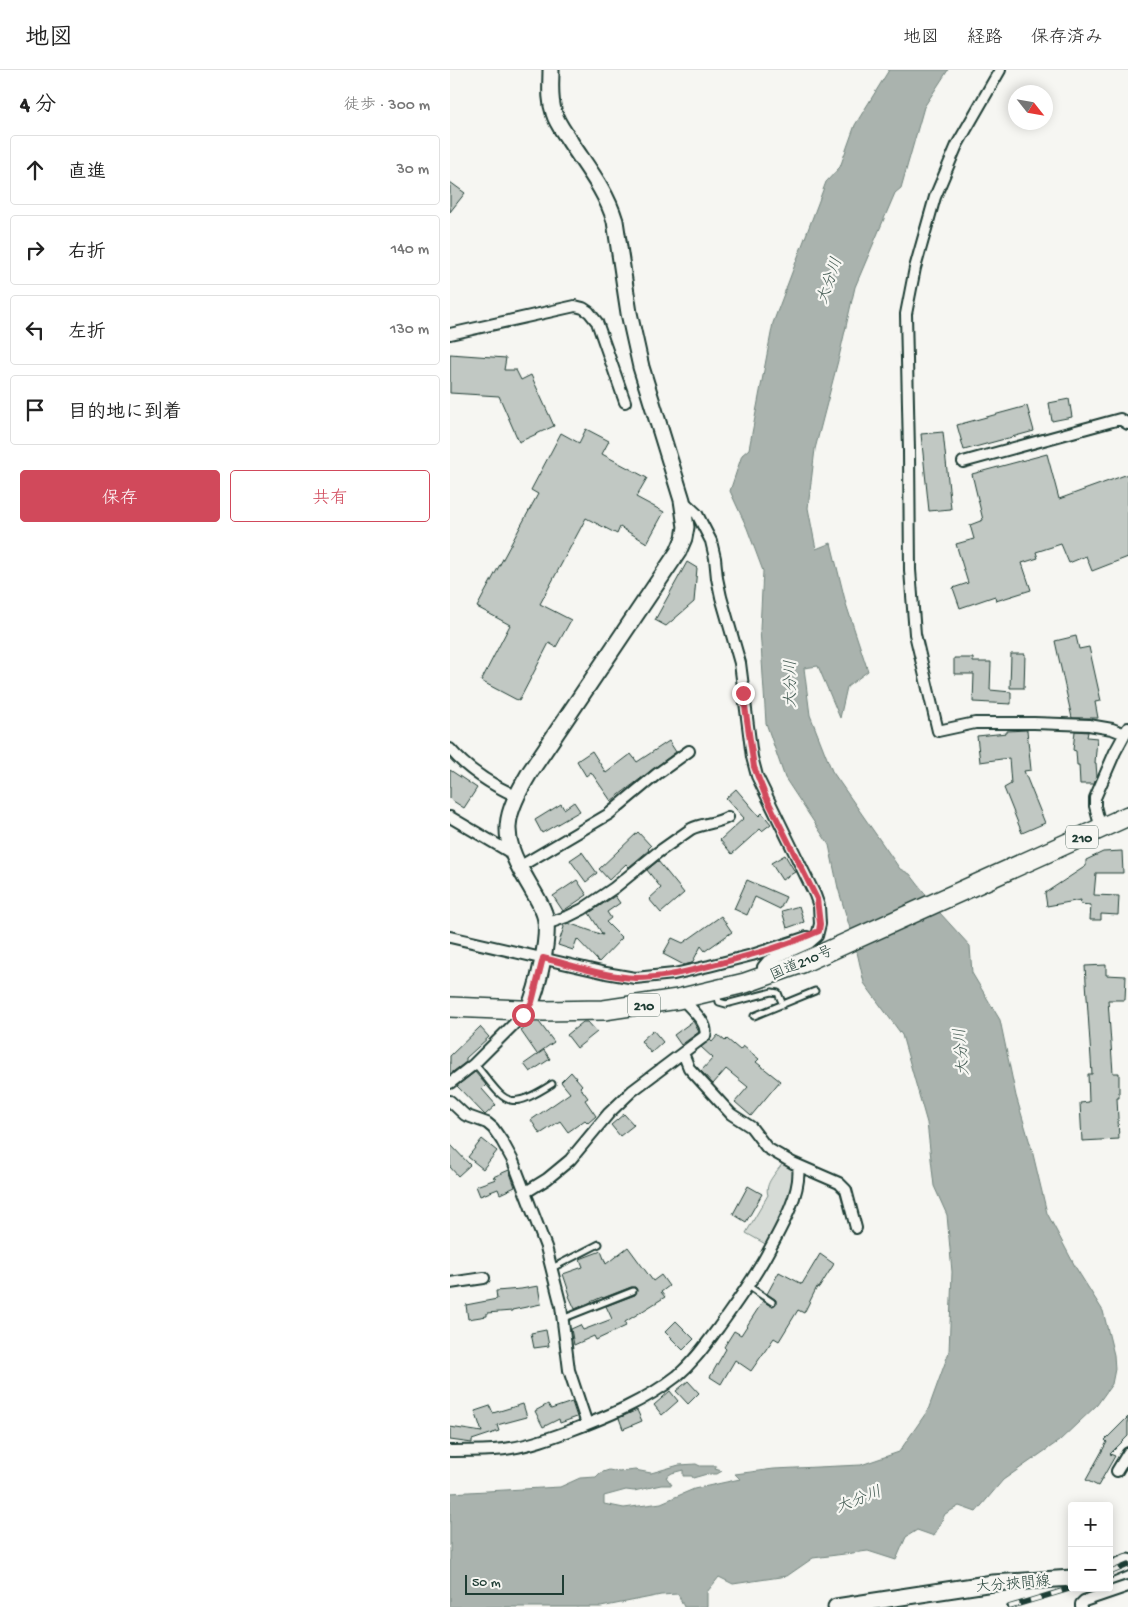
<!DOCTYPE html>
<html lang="ja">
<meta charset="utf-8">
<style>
body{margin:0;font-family:"Gochi Hand","Klee One",sans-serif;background:#f2f2f2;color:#222}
.controls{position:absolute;right:15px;bottom:15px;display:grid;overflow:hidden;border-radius:5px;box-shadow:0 2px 12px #0003}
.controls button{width:45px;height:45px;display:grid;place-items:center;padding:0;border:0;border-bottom:1px solid #e0e0e0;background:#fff;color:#222;font:25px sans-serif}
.compass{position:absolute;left:558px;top:15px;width:45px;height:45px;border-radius:50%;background:#fff;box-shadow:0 2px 12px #0003;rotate:121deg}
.scale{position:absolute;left:15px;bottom:12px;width:99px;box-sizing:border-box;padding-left:5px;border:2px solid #1f3d34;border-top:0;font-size:14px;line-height:18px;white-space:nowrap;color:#1f3d34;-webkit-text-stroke:4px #f6f6f2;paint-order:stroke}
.stop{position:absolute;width:15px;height:15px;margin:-11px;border:4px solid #d1495b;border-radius:50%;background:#fff}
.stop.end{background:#d1495b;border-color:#fff;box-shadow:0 1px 5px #0008}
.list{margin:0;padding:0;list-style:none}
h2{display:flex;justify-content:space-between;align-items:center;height:65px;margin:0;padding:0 20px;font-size:21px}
h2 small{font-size:16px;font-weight:400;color:#767676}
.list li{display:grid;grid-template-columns:32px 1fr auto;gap:15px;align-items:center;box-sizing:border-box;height:70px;margin:0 10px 10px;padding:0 10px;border:1px solid #e0e0e0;border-radius:5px}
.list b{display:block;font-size:19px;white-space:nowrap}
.list em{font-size:16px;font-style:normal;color:#767676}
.actions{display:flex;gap:10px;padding:15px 20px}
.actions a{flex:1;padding:11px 0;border:1px solid #d1495b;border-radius:5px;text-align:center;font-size:18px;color:#d1495b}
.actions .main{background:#d1495b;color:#fff}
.icon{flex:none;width:28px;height:28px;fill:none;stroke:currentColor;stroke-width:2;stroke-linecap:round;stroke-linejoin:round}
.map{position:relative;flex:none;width:678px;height:1537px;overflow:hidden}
header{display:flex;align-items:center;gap:30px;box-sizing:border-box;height:70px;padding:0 25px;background:#fff;border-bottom:1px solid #e0e0e0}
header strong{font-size:24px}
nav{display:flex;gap:28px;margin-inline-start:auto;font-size:18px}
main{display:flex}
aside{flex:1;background:#fff}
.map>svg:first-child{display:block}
.green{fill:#d6dbd6;stroke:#7a8c85}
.water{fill:#aab3ae;stroke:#72847d}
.building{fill:#c1c8c3;stroke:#1f3d34}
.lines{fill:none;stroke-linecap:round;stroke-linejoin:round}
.lane-casing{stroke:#1f3d34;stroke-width:9}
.street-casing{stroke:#1f3d34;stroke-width:14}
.secondary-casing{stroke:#1f3d34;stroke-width:19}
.highway-casing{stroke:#1f3d34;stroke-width:22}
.lane{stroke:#f6f6f2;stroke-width:5}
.street{stroke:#f6f6f2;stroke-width:10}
.secondary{stroke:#f6f6f2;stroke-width:15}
.highway{stroke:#f6f6f2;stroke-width:19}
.rail-casing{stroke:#1f3d34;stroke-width:5.5}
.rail{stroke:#f6f6f2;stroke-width:4;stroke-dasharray:11;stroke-linecap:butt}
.route{stroke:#d1495b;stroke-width:6}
.labels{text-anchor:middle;stroke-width:4.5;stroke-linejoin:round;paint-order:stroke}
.shield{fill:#f6f6f2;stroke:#60746d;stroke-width:1}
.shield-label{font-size:14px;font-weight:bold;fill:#1f3d34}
.street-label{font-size:15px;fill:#1f3d34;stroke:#f6f6f2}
.water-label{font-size:16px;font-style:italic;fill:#425a52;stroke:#f6f6f2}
</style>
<header>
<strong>地図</strong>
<nav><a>地図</a><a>経路</a><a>保存済み</a></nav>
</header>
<main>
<aside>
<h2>4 分<small>徒歩 · 300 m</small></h2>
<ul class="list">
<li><svg class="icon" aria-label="ahead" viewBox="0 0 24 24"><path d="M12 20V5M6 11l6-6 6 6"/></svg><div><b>直進</b></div><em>30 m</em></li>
<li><svg class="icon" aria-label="right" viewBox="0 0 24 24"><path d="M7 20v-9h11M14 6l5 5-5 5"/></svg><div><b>右折</b></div><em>140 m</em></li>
<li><svg class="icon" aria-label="left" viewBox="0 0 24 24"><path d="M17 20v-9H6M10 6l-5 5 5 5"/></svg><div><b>左折</b></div><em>130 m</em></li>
<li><svg class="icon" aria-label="arrive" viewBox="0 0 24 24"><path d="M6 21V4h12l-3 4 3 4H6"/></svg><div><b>目的地に到着</b></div></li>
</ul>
<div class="actions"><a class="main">保存</a><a>共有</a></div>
</aside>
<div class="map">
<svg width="678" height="1537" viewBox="0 0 678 1537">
<rect width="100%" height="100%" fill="#f6f6f2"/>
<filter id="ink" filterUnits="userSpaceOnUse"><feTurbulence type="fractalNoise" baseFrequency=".02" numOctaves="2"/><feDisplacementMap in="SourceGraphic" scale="10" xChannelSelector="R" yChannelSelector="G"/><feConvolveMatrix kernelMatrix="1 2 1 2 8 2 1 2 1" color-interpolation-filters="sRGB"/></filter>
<g filter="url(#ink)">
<path class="green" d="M 332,1094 L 344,1101 L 345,1105 L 338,1133 L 319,1176 L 296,1163 L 318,1125 C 314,1114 326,1103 332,1094 Z"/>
<path class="water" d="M 439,0 L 498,0 L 474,37 L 451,118 L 445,123 L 405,217 L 389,287 L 365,379 L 358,438 L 366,479 L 381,473 L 396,534 L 418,601 L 397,617 L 390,648 L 368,596 L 354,598 L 360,645 L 382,701 L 450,799 L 460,804 L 490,843 L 520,876 L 522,903 L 550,950 L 566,1026 L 582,1080 L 597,1143 L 626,1198 L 653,1241 L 664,1285 L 665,1299 L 662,1314 L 647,1335 L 609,1371 L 553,1410 L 526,1442 L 509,1436 L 495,1444 L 484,1466 L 467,1460 L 456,1467 L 446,1490 L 418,1481 L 363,1488 L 337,1506 L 283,1514 L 269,1507 L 257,1522 L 257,1537 L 234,1537 L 228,1524 L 211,1525 L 151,1537 L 0,1537 L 0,1423 L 110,1417 L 130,1408 L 146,1407 L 150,1403 L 159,1400 L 169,1402 L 185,1400 L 201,1403 L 229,1395 L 246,1394 L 250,1396 L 267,1396 L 265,1399 L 272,1401 L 267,1404 L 257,1404 L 243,1408 L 242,1406 L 233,1406 L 233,1400 L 222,1403 L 216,1407 L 222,1415 L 211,1415 L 184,1421 L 176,1420 L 154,1426 L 154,1434 L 174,1438 L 211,1433 L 244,1419 L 290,1409 L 285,1404 L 324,1399 L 411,1395 L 449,1382 L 478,1340 L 499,1282 L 502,1202 L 497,1145 L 484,1116 L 477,1053 L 452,965 L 414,913 L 407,882 L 388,818 L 379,775 L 335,708 L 316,653 L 310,559 L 313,501 L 297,458 L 280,421 L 292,385 L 299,379 L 323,253 L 376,112 L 390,97 L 405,55 Z"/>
<path class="building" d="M 0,112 L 15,123 L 0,142 Z
M 0,284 L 56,288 L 54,300 L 66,300 L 71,310 L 81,305 L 104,356 L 69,372 L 49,326 L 0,323 Z
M 619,329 L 622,347 L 602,351 L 599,333 Z
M 577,336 L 584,361 L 514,380 L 507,355 Z
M 136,359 L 159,371 L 152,384 L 197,408 L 186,427 L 214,442 L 197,473 L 170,457 L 167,464 L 136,448 L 90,534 L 121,550 L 106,577 L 99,573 L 69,631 L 31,611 L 60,555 L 27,537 L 88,424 L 81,420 L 111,363 L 129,373 Z
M 493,362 L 501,439 L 479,441 L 471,364 Z
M 597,384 L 609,429 L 678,404 L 678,487 L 642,501 L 636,486 L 619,493 L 611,474 L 586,482 L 588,488 L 572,493 L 581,520 L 546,531 L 545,526 L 510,538 L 503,518 L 518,513 L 506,474 L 524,469 L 520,455 L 533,450 L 522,404 Z
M 237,492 L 247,498 L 244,532 L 216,556 L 205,550 Z
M 626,566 L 629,579 L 639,577 L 651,631 L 645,632 L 648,648 L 622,648 L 605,571 Z
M 561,584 L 575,584 L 574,618 L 560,618 Z
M 504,588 L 523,588 L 523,592 L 541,592 L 540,620 L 561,622 L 561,634 L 523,632 L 524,604 L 504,604 Z
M 577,660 L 581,700 L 574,701 L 595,753 L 572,763 L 554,718 L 561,714 L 559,688 L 530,692 L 527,666 L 557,663 L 557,661 Z
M 625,661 L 638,662 L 637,667 L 647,668 L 645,693 L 646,693 L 647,707 L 644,714 L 630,714 L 629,695 L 627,695 L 626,681 L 623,680 Z
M 219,671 L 226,682 L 161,731 L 141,702 L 136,706 L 127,691 L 142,681 L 156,703 L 181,684 L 187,692 Z
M 0,700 L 27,718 L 14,738 L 0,729 Z
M 286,719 L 309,746 L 312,743 L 321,754 L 312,761 L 310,759 L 282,784 L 270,770 L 294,748 L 276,728 Z
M 124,732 L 130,741 L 92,763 L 85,750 L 111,734 L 114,739 Z
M 188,762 L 201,776 L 198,779 L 199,780 L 179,797 L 176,794 L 159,810 L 149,799 Z
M 672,781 L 673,803 L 646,803 L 644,825 L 669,826 L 668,845 L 651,844 L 651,850 L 640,850 L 641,835 L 630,834 L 631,830 L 597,836 L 595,823 L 636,796 L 636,790 L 653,782 Z
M 132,782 L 147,803 L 136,812 L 120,790 Z
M 335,785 L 345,802 L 332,810 L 321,793 Z
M 208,791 L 234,823 L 211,843 L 199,829 L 211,818 L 197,800 Z
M 127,810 L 137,825 L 113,841 L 103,826 Z
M 297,810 L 336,827 L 330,839 L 305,827 L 297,845 L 284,839 Z
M 165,826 L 170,833 L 157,842 L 161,848 L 156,852 L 172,868 L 149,892 L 127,869 L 123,880 L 108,875 L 114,857 L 113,855 L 118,853 L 153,865 L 139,843 Z
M 349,836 L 354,852 L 337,858 L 332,841 Z
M 271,846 L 282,862 L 255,881 L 251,876 L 242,893 L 234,895 L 213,884 L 222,868 L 233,873 Z
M 656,895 L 656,905 L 676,906 L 675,930 L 658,930 L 663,1003 L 669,1003 L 669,1028 L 667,1028 L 669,1069 L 632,1071 L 630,1033 L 639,1032 L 638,1004 L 642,1004 L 635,896 Z
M 243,951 L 249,962 L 231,975 L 224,965 Z
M 83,952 L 89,952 L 104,972 L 87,984 L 71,961 Z
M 133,952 L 138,952 L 147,962 L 127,978 L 117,965 Z
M 30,957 L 39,967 L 16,988 L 16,992 L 0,1004 L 0,986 Z
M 203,960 L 213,972 L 201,983 L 191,971 Z
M 268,965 L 275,971 L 277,969 L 290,980 L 293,976 L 309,989 L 306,992 L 330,1011 L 301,1046 L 285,1032 L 298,1017 L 276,999 L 263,1014 L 251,1001 L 263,988 L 251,977 L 260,970 L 262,972 Z
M 94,980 L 100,989 L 80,1002 L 74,994 Z
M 25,1002 L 36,1015 L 32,1019 L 46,1035 L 35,1045 L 7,1016 Z
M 121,1002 L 132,1015 L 130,1017 L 138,1028 L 135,1030 L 146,1046 L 138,1053 L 135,1050 L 118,1062 L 110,1051 L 90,1064 L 81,1050 L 120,1023 L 111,1012 Z
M 174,1044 L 184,1055 L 170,1066 L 161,1055 Z
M 32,1069 L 47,1081 L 33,1099 L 18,1087 Z
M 0,1074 L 20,1095 L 8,1106 L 0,1097 Z
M 59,1100 L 65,1117 L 50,1124 L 48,1119 L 30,1126 L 26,1116 L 46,1109 L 43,1107 Z
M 298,1116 L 312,1124 L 296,1152 L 283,1144 Z
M 178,1177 L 203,1211 L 211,1205 L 219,1216 L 211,1222 L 215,1227 L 175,1252 L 176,1256 L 146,1270 L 144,1266 L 124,1275 L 121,1259 L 130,1255 L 133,1260 L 162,1249 L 156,1236 L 185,1225 L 187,1220 L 185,1217 L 181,1217 L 153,1228 L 152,1227 L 125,1239 L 119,1226 L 120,1225 L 113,1204 L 133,1197 L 130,1189 L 151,1181 L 156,1194 Z
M 370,1184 L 384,1194 L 369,1218 L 367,1217 L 354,1243 L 348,1240 L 329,1271 L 324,1268 L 301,1301 L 285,1290 L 271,1314 L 260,1307 L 276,1279 L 274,1277 L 284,1261 L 291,1265 L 313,1231 L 321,1236 L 326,1234 L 326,1230 L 317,1224 L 329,1202 L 352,1214 Z
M 88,1216 L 91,1234 L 62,1240 L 62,1241 L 37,1243 L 37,1246 L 18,1249 L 16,1235 L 47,1229 L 46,1221 L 71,1219 Z
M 226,1251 L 244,1269 L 233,1280 L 215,1262 Z
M 96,1260 L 99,1276 L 84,1278 L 81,1263 Z
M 238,1311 L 249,1323 L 238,1334 L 226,1321 Z
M 220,1321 L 228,1331 L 212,1345 L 204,1335 Z
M 122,1332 L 127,1347 L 110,1353 L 109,1349 L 93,1357 L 85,1341 L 98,1334 L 101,1339 Z
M 73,1334 L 77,1347 L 47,1355 L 49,1361 L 22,1370 L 22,1373 L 0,1370 L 0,1357 L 32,1362 L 25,1341 L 40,1336 L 43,1343 Z
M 187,1340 L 192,1351 L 173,1359 L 169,1348 Z
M 678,1347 L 678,1366 L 660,1384 L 665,1386 L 648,1416 L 636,1410 L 657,1372 L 655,1370 Z"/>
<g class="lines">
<defs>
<path id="lane" d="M 267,924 L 269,932 L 276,934 L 322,922 L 328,923 L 333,935
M 304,946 L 365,921
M 25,994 C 56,1031 55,1044 102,1014
M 102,1198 L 149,1174
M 298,1216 L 322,1232
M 112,1249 L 183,1221"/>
<path id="street" d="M 550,0 L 507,75 L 485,127 L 465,198 L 456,244 L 459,381 L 460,500 L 465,564 L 488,661 L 525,653 L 584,653 L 639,655 L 662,659 L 675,664
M 0,264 L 125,236 L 133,238 L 139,242 L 147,252 L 175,332
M 513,392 L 670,349 L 678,354
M 232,430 L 247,444 L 261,471 L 265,488 L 267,508 L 271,527 L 290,593 L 302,687 L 307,706 L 365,825 L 369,836 L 370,854 L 367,866 L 359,873 L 318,891 L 313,897 L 313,908
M 0,679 C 17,699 42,715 66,726
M 0,747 L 63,784
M 651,759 L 645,736 L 645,728 L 665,682 L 678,658
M 69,797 L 159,744 L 207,704 L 239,681
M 96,854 L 119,846 L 133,839 L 164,818 L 207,783 L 241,759 C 253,753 266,754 278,747
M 0,867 L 156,903 L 185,908 L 224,904 L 259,896 L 302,885 L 357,867
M 233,983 L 239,998 L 281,1044 L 301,1057 L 317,1078 L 343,1093 L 389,1113 L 396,1120 L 406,1158
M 0,1013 L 23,995 L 78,940
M 0,1031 L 15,1045 L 37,1053 L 43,1058 L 52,1071 L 63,1091 L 96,1177 L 111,1236 L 119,1300 L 137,1354
M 76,1122 L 97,1109 L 120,1090 L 159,1043 L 182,1021 L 255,966 C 259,954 243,941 236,933 L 235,928
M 0,1213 L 34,1208
M 0,1381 C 20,1380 40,1382 61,1378 C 81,1375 100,1368 119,1361 C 157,1347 195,1331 227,1306 C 244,1292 256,1274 269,1257 C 286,1233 303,1210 317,1184 C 330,1160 352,1123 348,1096
M 667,1401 L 678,1383
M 631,1537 L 631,1534 L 634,1531 L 678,1516"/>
<path id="secondary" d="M 78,940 C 87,921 102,863 94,843 C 90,831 82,820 76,809 C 49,764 54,746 80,702 L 228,482 L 234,468 L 236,457 L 232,430 L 191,297 L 179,243 L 165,151 C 156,121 138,99 121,73 C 115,63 107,54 104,43 C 99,29 101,14 101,0
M 659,1500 L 678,1492
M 386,1537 L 543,1513 L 622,1508"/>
<path id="highway" d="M 0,937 L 94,941 L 154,940 L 228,929 L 295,913 L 352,893 L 678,746"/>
</defs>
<use href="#lane" class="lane-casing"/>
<use href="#street" class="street-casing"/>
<use href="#secondary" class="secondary-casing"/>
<use href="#highway" class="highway-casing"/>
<use href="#lane" class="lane"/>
<use href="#street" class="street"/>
<use href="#secondary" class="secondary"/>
<use href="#highway" class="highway"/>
<defs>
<path id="rail" d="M 659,1503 L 678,1495
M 559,1537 L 622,1518"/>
</defs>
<use href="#rail" class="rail-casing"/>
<use href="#rail" class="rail"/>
</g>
</g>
<g class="lines" filter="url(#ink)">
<path class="route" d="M 73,945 L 82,932 L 93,888 C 123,895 155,907 186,908 C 215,908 244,900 271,893 C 305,884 338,875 369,861 L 370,854 L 367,829 L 316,727 L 304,697 L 293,623"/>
</g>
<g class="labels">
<g class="shield">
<rect x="616" y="755.5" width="32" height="23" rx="4"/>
<rect x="178" y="923.5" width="32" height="23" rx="4"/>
</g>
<g class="shield-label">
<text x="632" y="772">210</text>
<text x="194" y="940">210</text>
</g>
<g class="street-label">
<text transform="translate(351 892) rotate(-23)" y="5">国道210号</text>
<text transform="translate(563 1513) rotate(-5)" y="5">大分挾間線</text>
</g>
<g class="water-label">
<text transform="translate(378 210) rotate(-71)" y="6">大分川</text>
<text transform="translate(339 614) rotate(-90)" y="6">大分川</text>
<text transform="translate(510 982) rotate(-95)" y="6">大分川</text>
<text transform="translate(408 1428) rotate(-21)" y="6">大分川</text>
</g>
</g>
</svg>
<div class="controls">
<button>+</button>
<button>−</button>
</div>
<svg class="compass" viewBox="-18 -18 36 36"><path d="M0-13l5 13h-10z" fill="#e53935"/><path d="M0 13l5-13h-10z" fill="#767676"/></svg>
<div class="scale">50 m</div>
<div class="stop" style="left:73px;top:945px"></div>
<div class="stop end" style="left:293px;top:623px"></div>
</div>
</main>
